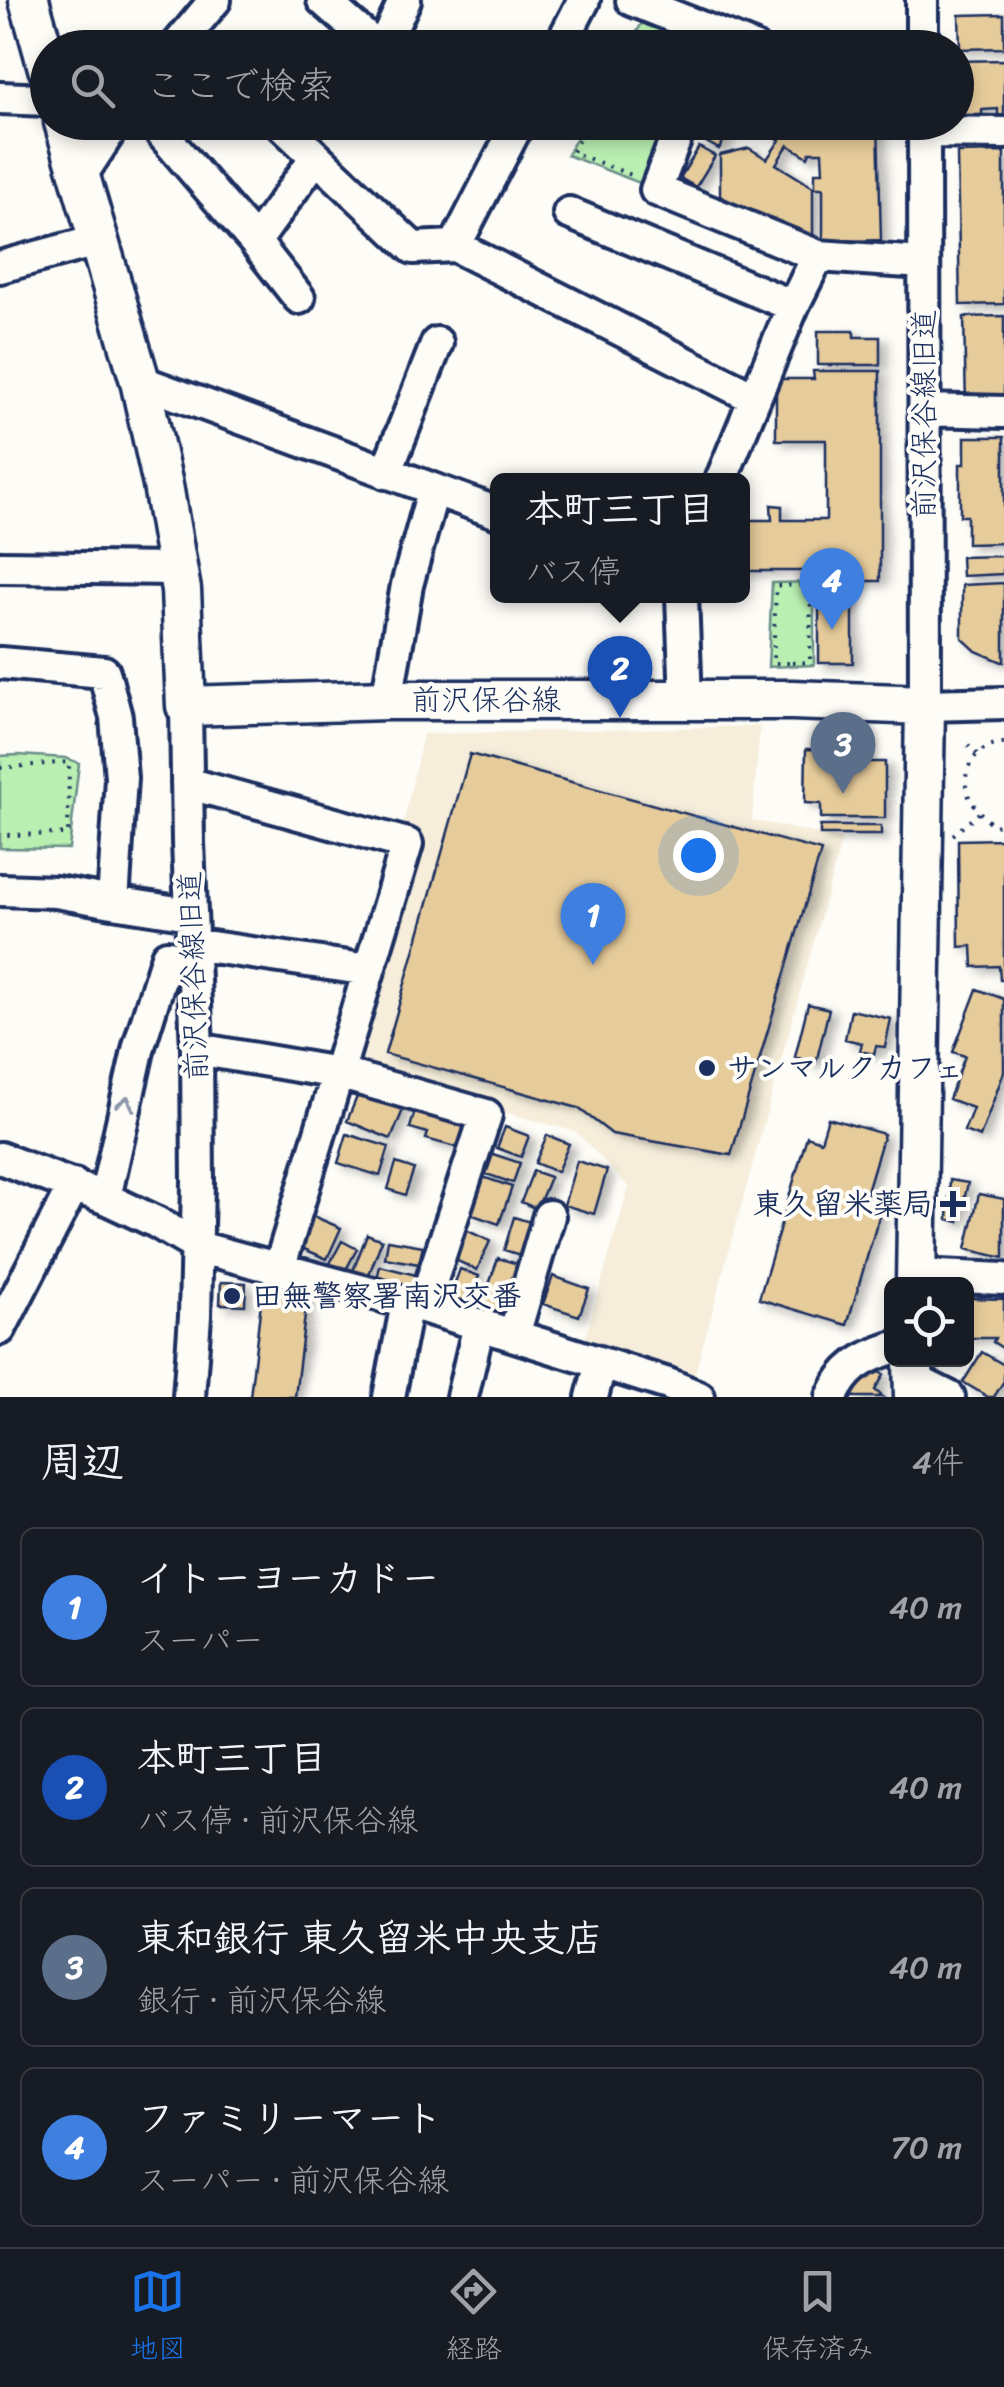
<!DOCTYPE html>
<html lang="ja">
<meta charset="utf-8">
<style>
body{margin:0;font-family:Sriracha,"Klee One",sans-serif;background:#20242c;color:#f1f3f6}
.controls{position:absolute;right:30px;bottom:30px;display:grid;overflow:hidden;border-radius:15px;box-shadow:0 5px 15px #0003}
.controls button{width:90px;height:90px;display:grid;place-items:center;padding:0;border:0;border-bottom:2px solid #363941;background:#171b24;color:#f1f3f6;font:50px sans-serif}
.you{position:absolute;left:698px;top:855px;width:35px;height:35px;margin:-25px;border:8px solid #fff;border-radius:50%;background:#1a73e8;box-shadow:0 0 0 15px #1a73e833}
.badge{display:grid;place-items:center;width:65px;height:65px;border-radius:50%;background:#1a73e8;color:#fff;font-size:32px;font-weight:700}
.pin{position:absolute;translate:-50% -82px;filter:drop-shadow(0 2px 5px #0008)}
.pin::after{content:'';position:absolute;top:52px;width:35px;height:30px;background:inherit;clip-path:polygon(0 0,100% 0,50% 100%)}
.popup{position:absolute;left:490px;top:473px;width:260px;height:130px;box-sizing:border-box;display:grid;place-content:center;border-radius:15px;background:#171b24;filter:drop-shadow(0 2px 8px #0005);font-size:32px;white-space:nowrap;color:#9ea1a6}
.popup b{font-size:38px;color:#f1f3f6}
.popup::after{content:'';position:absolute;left:50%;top:100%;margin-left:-20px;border:20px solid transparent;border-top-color:#171b24}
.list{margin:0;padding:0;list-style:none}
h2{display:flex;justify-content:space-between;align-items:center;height:130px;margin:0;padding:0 40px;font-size:42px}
h2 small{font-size:32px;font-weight:400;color:#9ea1a6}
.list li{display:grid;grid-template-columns:65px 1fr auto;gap:30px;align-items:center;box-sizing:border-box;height:160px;margin:0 20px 20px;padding:0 20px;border:2px solid #363941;border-radius:15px}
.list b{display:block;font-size:38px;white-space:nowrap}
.list p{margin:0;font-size:32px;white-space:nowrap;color:#9ea1a6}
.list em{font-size:32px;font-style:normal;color:#9ea1a6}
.icon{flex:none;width:55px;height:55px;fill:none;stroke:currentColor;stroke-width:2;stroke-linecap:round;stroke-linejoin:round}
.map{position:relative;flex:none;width:1004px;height:1397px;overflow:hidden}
.search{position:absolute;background:#171b24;box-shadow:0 5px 15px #0003;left:30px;right:30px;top:30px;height:110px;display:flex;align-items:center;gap:25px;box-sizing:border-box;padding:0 35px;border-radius:55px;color:#9ea1a6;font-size:38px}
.sheet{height:850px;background:#171b24}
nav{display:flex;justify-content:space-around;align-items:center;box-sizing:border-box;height:140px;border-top:2px solid #363941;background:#171b24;font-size:28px;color:#9ea1a6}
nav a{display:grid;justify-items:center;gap:5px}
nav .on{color:#1a73e8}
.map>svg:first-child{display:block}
.built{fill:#f6eedb}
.green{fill:#b9efb1;stroke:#6a8f88;stroke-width:2.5}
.building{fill:#e7cc9b;stroke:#1b2f5e;stroke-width:2.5;filter:url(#shadow)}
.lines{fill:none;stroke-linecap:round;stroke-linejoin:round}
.minor-casing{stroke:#1b2f5e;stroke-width:38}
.major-casing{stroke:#1b2f5e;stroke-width:45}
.path{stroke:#1b2f5e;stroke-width:4;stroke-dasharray:2.5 8;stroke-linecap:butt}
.minor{stroke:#fdfcf7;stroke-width:30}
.major{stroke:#fdfcf7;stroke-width:38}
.oneway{stroke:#8c96aa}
.poi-dot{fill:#1b2f5e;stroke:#fdfcf7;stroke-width:4}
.labels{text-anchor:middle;stroke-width:8;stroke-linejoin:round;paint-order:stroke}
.street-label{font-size:30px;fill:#1b2f5e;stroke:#fdfcf7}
.poi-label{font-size:30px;font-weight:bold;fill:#1b2f5e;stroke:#fdfcf7;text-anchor:start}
</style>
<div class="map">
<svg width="1004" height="1397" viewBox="0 0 1004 1397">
<defs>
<filter id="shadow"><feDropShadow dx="7" dy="4.5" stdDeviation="5" flood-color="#0004"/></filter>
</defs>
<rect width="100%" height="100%" fill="#fdfcf7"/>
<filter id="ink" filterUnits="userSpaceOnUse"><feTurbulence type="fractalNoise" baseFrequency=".01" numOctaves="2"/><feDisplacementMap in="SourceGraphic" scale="20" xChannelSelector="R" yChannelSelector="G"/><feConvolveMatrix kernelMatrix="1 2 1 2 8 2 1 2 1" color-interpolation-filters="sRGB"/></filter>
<g filter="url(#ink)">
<path class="built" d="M 760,726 L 752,820 L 842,839 L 693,1381 L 583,1346 L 629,1187 L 576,1132 L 350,1069 L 423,734 Z"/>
<path class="green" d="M 648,12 L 709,35 L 705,47 L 628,48 Z
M 585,123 L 675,123 L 650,187 L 567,155 Z
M 814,582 L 814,665 L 768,667 L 772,583 Z
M 18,755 L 66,758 L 79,763 L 69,849 L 0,848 L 0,756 Z"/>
<path class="building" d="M 1004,14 L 1004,48 L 960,49 L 959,15 Z
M 1004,60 L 1004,117 L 998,117 L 998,109 L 982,110 L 982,117 L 959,118 L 958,61 Z
M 711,122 L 735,122 L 719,149 L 701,139 Z
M 768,122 L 821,122 L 819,126 L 826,132 L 827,122 L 878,122 L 881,240 L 823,242 L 823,188 L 815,188 L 815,172 L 823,172 L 822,152 L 810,152 L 808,157 L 788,145 L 776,164 L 813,187 L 813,243 L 720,196 L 720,155 L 749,148 L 767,159 L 780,140 L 774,136 L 767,125 Z
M 699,147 L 715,156 L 696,187 L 680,178 Z
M 1004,152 L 1004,304 L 960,305 L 957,153 Z
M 1004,316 L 1004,405 L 966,406 L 964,317 Z
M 818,331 L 854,331 L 854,337 L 880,337 L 880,365 L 818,365 Z
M 813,371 L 880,371 L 880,581 L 824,581 L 824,571 L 742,571 L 742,520 L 772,520 L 771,505 L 782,506 L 782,520 L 826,520 L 826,440 L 776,440 L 776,379 L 814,379 Z
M 965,437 L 1004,437 L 1004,543 L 967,544 L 967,516 L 960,516 L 960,464 L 965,464 Z
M 1003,556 L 1003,574 L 962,576 L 961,557 Z
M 1004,583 L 1004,662 L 1002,662 L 976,651 L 962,638 L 962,585 Z
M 819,602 L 853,602 L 853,663 L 819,663 Z
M 806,749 L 861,750 L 861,762 L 885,762 L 885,818 L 821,818 L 821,804 L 805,803 Z
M 470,754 L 821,851 L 731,1155 L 612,1134 L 578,1108 L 385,1054 Z
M 820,826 L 881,826 L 881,835 L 820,835 Z
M 1004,839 L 1004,980 L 1000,980 L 999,966 L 973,967 L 972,946 L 959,947 L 958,840 Z
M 977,989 L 1004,999 L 1004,1072 L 980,1137 L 964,1131 L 973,1108 L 949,1099 L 965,1056 L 953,1052 Z
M 808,1004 L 829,1009 L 816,1063 L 795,1057 Z
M 851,1010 L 891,1019 L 885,1047 L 876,1046 L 874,1054 L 860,1051 L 862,1043 L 845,1039 Z
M 361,1087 L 405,1105 L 391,1139 L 347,1121 Z
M 417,1104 L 468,1118 L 459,1148 L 426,1139 L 428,1133 L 410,1128 Z
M 828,1118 L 884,1134 L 865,1198 L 883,1203 L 847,1325 L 759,1299 L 807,1136 L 821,1141 Z
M 505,1127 L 529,1136 L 521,1157 L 497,1148 Z
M 347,1134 L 389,1147 L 380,1176 L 338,1163 Z
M 547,1135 L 569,1144 L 557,1172 L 535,1163 Z
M 493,1154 L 520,1163 L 513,1183 L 486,1174 Z
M 577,1161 L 607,1170 L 594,1214 L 564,1205 Z
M 396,1163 L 414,1169 L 405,1195 L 388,1189 Z
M 533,1171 L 550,1177 L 537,1209 L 521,1202 Z
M 483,1177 L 512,1187 L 499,1224 L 470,1214 Z
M 950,1180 L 968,1183 L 959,1222 L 948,1219 Z
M 979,1194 L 1004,1199 L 1004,1258 L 966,1249 Z
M 308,1214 L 341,1228 L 327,1259 L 295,1245 Z
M 514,1217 L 530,1222 L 520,1255 L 504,1250 Z
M 466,1230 L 490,1241 L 477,1270 L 453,1259 Z
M 367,1234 L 382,1240 L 368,1277 L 353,1271 Z
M 388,1240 L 423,1246 L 419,1264 L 385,1258 Z
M 342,1241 L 357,1249 L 343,1275 L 328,1267 Z
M 498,1258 L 518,1264 L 500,1317 L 480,1311 Z
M 380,1266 L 416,1275 L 411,1292 L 376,1283 Z
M 460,1269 L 479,1276 L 469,1303 L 450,1296 Z
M 553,1276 L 589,1289 L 579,1316 L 543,1304 Z
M 270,1278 L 308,1287 L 306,1307 L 261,1302 Z
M 221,1282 L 246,1283 L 245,1305 L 220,1304 Z
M 966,1298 L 1004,1299 L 1004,1349 L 993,1342 L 995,1338 L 966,1338 Z
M 261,1302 L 306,1307 L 295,1397 L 250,1397 Z
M 982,1352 L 1004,1365 L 1004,1381 L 994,1397 L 988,1397 L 963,1382 Z
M 870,1366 L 884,1375 L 875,1390 L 883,1397 L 852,1397 Z"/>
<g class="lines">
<defs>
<path id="minor" d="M 323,0 L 371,42 L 385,42 L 405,0
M 632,0 L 753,48
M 922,0 L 922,48
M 175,48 L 215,0
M 559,48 L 584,0
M 0,98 L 48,100
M 152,122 L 255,242 L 299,298
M 279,122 L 413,248 L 455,246 L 755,398
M 682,122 L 656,190 L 818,256 L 924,263
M 924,122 L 925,705 L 1004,703
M 924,132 L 1004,133
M 80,177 L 116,122
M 569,213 L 793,306
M 255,242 L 316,157
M 455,246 L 519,122
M 0,267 L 100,240
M 140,381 L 498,513
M 924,410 L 1004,412
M 386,473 L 437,343
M 721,480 L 793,306 L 818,256
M 0,567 L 177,569
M 682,596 L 686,701
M 0,663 L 104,672 L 116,717 L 121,778 L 113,902 L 56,892 L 0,890
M 387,700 L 407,585 L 433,491
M 186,706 L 188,843 L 197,1049 L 198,1183 L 195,1316 L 189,1397
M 187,783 L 407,844 L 279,1269
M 113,902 L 190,914
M 191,944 L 369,970
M 197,1049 L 338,1073 L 486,1115 L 423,1307
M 0,1158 L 105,1198 L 156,1222 L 198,1247 L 423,1307 L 668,1384 L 699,1397
M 105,1198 L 139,1046 L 167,956 L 192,959
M 917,1275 L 1004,1279
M 0,1329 L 74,1185
M 514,1335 L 549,1216
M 913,1379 L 949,1397
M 389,1397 L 407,1303
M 462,1397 L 479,1325
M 592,1397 L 601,1363
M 832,1397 C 845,1368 862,1358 892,1348"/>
<path id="major" d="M 29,0 L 48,68
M 64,122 L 140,381 L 163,485 L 181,590 L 186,706 L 387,700 L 792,700 L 925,705 L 916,1284
M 913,1360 L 914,1397"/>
</defs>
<use href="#minor" class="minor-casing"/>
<use href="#major" class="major-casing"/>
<path class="path" d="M 632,48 L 642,30
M 589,122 L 572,152 L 634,176
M 792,663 L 810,662 L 811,585 L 776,586 L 773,663 L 792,663 L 792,668
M 1004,743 C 979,743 959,769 968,794 C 972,806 985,817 993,826 L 1004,824
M 968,745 L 977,754
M 0,768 L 69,762 L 68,834 L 0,835
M 953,835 L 980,812"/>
<use href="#minor" class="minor"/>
<use href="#major" class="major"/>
</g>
<defs><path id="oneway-chevron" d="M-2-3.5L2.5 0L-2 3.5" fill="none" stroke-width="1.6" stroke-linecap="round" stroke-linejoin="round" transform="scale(2.5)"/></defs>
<use class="oneway" href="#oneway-chevron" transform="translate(126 1103) rotate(-77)"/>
</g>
<g class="poi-dot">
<circle cx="707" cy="1068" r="10"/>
<path d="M948 1189h10v10h10v10h-10v10h-10v-10h-10v-10h10z"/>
<circle cx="232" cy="1296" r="10"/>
</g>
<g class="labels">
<g class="street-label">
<text transform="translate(924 414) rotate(-90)" y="10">前沢保谷線旧道</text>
<text x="486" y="710">前沢保谷線</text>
<text transform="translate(193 976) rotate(-92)" y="10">前沢保谷線旧道</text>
</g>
<g class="poi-label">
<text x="727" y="1078">サンマルクカフェ</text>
<text x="933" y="1214" text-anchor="end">東久留米薬局</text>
<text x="252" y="1306">田無警察署南沢交番</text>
</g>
</g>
</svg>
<div class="controls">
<button><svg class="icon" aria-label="locate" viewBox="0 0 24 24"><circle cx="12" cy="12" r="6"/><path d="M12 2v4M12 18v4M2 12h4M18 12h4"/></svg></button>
</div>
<div class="you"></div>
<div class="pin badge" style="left:593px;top:965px;background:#3f7fe0">1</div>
<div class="pin badge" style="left:620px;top:718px;background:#1a4fb4">2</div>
<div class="popup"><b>本町三丁目</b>バス停</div>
<div class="pin badge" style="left:843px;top:794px;background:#5c6f8a">3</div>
<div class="pin badge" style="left:832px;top:630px;background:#3f7fe0">4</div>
<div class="search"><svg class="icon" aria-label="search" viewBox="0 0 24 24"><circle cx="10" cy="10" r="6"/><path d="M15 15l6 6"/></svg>ここで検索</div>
</div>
<section class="sheet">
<h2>周辺<small>4件</small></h2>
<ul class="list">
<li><span class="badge" style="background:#3f7fe0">1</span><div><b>イトーヨーカドー</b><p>スーパー</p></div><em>40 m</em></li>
<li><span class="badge" style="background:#1a4fb4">2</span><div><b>本町三丁目</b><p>バス停 · 前沢保谷線</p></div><em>40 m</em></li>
<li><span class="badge" style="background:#5c6f8a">3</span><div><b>東和銀行 東久留米中央支店</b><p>銀行 · 前沢保谷線</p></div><em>40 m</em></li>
<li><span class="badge" style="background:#3f7fe0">4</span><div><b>ファミリーマート</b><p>スーパー · 前沢保谷線</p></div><em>70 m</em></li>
</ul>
</section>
<nav>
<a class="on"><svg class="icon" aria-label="map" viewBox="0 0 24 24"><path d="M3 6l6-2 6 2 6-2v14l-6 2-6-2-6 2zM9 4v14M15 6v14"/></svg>地図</a>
<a><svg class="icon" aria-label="directions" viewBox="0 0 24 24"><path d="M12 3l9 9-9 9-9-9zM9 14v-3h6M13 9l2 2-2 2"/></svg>経路</a>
<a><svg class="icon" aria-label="saved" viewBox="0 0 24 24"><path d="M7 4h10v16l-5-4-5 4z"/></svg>保存済み</a>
</nav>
